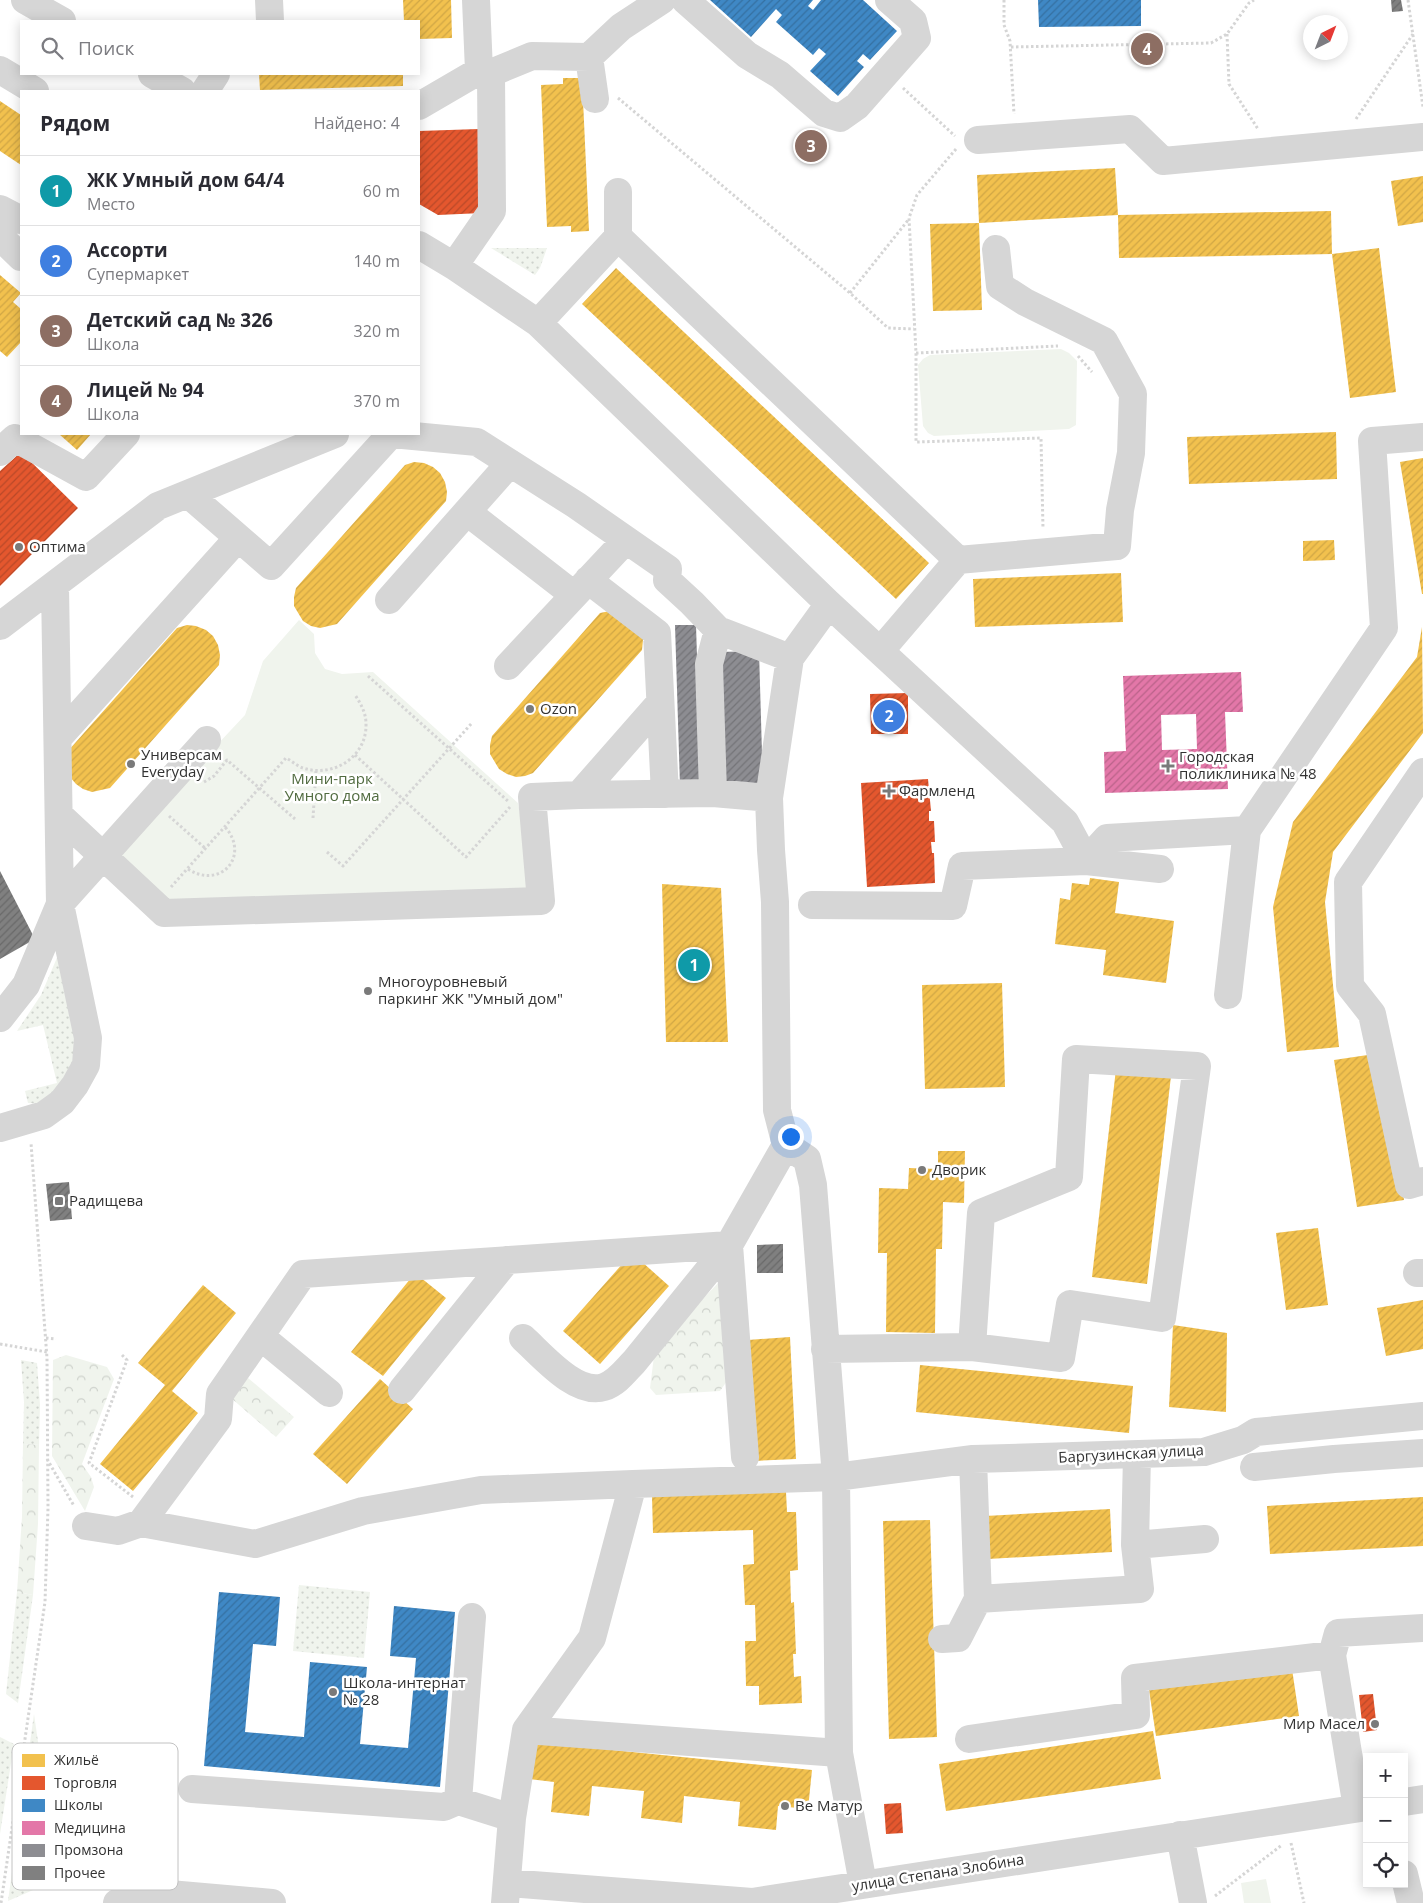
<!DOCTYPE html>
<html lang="ru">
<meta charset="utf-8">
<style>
body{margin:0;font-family:"Open Sans",sans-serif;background:#f2f2f3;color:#2b2b33}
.controls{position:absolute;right:15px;bottom:15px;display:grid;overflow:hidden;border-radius:0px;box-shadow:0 2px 12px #0003}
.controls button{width:45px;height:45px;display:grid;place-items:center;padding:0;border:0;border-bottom:1px solid #e1e1e2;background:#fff;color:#2b2b33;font:25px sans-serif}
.compass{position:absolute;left:1303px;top:15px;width:45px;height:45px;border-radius:50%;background:#fff;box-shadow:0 2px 12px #0003;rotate:42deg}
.you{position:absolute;left:790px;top:1136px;width:18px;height:18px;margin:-12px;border:4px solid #fff;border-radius:50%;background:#1a73e8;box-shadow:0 0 0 8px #1a73e833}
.badge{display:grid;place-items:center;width:32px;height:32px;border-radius:50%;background:#0f766e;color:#fff;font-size:16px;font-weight:700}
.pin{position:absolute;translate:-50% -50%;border:2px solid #fff;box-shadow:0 1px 5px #0006}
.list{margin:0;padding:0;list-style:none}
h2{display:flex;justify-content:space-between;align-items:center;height:65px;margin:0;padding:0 20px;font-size:21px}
h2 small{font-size:16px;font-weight:400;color:#7c7c81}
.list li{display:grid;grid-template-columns:32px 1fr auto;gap:15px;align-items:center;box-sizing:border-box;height:70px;padding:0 20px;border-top:1px solid #e1e1e2}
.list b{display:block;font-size:19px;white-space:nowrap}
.list p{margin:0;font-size:16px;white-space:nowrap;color:#7c7c81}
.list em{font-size:16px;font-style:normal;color:#7c7c81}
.icon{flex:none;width:28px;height:28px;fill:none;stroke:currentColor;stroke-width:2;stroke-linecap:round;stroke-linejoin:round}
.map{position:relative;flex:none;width:1423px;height:1903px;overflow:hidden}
.search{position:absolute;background:#fff;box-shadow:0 2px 12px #0003;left:20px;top:20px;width:400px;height:55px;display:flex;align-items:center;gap:12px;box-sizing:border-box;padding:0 18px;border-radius:0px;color:#7c7c81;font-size:19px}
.panel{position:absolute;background:#fff;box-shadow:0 2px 12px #0003;left:20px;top:90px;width:400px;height:345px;border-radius:0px}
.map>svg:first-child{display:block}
.grass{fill:url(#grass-dots)}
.forest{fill:url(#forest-crowns)}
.park{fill:#f0f4ed}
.homes{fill:url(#homes-hatch)}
.shops{fill:url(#shops-hatch)}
.schools{fill:url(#schools-hatch)}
.health{fill:url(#health-hatch);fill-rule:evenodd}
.industry{fill:url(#industry-hatch)}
.building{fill:url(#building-hatch)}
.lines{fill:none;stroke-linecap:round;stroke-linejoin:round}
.path{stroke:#d5d5d5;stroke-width:3;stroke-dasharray:2.5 2.5;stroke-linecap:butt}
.minor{stroke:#d6d6d6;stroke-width:28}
.poi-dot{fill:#7a7a7a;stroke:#fff;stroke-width:2}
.labels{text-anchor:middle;stroke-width:5;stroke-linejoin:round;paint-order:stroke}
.poi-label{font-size:15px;fill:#323232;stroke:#fff;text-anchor:start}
.park-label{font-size:15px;fill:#526c41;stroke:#fff}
.street-label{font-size:15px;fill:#323232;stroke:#fff}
.key{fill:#fff;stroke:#c2c2c2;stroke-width:1}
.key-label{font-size:14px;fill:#323232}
</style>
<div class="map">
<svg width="1423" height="1903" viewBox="0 0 1423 1903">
<defs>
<pattern id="grass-dots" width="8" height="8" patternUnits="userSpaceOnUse" patternTransform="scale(1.25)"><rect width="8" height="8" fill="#f0f4ed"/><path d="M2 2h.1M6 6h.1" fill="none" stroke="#ced2cc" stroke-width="1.8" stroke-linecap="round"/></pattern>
<pattern id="forest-crowns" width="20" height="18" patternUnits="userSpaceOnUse" patternTransform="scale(1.25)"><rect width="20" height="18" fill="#f0f4ed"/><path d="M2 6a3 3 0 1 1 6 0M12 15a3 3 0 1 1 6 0" fill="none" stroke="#ced2cc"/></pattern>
<pattern id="homes-hatch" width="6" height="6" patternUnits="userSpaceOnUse" patternTransform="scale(1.25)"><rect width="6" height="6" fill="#f2c14e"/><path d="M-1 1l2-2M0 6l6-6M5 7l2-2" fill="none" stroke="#d0a645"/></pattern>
<pattern id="shops-hatch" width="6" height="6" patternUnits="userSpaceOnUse" patternTransform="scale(1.25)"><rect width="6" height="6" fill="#e4572e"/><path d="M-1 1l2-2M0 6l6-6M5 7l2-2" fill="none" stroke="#b94928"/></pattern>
<pattern id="schools-hatch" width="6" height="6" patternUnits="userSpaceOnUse" patternTransform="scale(1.25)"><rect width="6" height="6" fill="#3f88c5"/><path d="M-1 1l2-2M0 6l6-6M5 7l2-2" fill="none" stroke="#3570a1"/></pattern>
<pattern id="health-hatch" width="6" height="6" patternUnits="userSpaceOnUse" patternTransform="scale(1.25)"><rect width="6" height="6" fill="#e377a8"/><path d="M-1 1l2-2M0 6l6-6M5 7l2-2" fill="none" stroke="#b96289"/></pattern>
<pattern id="industry-hatch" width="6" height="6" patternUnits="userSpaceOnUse" patternTransform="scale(1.25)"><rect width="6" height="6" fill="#8d8d92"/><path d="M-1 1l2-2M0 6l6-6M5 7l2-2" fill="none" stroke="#747478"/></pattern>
<pattern id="building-hatch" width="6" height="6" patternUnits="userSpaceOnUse" patternTransform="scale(1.25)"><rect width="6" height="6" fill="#808080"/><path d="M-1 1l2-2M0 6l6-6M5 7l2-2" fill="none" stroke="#696969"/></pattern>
</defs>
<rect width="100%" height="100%" fill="#fff"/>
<path class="grass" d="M 491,248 L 547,248 L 540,268 L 535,275 Z
M 59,953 L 85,1050 L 45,1104 L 28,1103 L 25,1091 L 57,1083 L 43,1025 L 17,1031 L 41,995 Z
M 21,1360 L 37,1363 L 40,1405 L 39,1445 L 23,1444 L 24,1402 Z
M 299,1585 L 370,1592 L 364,1658 L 293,1651 Z
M 17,1592 L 33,1595 L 18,1703 L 6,1694 Z
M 34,1714 L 49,1818 L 67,1835 L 69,1857 L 63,1877 L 8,1901 Z
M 0,1737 L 14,1744 L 0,1834 Z"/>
<path class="forest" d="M 724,1277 L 732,1374 L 720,1391 L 656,1395 L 650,1388 L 655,1348 Z
M 66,1355 L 107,1367 L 114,1379 L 82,1464 L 91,1477 L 94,1487 L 85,1511 L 52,1456 L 53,1360 Z
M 248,1378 L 294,1417 L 276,1437 L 231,1398 Z
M 23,1444 L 39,1445 L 38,1524 L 33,1595 L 17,1592 L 22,1517 Z"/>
<path class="park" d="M 1061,349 L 1069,353 L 1077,361 L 1076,425 L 1069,429 L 934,436 L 928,433 L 923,426 L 918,365 L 923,359 L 930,355 Z
M 299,620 L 314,634 L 315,653 L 325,669 L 342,674 L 373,672 L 518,803 L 535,894 L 168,905 L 113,856 L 245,715 L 263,661 Z
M 1266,1879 L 1271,1903 L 1244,1903 L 1241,1883 Z"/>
<path class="homes" d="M 403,0 L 451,0 L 452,38 L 419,39 L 419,21 L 404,21 Z
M 259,74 L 403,74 L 403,86 L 260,90 Z
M 563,78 L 582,78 L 589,231 L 571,232 L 571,226 L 547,227 L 541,85 L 563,84 Z
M 0,101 L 21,115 L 21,165 L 0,151 Z
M 1115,168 L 1118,215 L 979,223 L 977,175 Z
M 1423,176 L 1423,222 L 1398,226 L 1391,181 Z
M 1331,211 L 1332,254 L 1119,258 L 1118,215 Z
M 979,223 L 982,310 L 933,311 L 930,224 Z
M 1379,248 L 1396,392 L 1350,398 L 1332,254 Z
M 616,268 L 929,563 L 896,599 L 582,304 Z
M 0,275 L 21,293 L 13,302 L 21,309 L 21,342 L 7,357 L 0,351 Z
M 1336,432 L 1337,479 L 1189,484 L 1187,437 Z
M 59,434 L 91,434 L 77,450 Z
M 1423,458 L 1423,594 L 1422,594 L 1400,462 Z
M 414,462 L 424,463 L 433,467 L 440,473 L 445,482 L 447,492 L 446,501 L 337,624 L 320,628 L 311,626 L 303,621 L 294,606 L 294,597 L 296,588 L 405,465 Z
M 1334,540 L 1335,560 L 1303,561 L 1303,541 Z
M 1121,573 L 1123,622 L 975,627 L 973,579 Z
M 610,611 L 642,630 L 643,640 L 642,650 L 533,773 L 525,776 L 516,777 L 507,774 L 499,769 L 490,754 L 490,745 L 492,736 L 600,613 Z
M 187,625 L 196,626 L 206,630 L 213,636 L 218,645 L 220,655 L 219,665 L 110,788 L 92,792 L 83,789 L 76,784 L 70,777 L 68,751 L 177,628 Z
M 1422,627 L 1423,733 L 1333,852 L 1325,902 L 1339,1047 L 1287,1052 L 1273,907 L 1293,822 L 1417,657 Z
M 1090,878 L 1119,882 L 1115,913 L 1174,921 L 1166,983 L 1103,975 L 1106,950 L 1055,944 L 1060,898 L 1070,900 L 1072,883 L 1089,885 Z
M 662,884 L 721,888 L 728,1042 L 666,1042 Z
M 1002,983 L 1005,1087 L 925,1089 L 922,985 Z
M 1381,1053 L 1404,1200 L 1357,1207 L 1334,1060 Z
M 1116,1069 L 1171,1076 L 1147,1284 L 1092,1277 Z
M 938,1151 L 965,1151 L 964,1203 L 943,1202 L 942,1249 L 936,1249 L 935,1333 L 886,1332 L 887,1253 L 878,1253 L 879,1188 L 908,1189 L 909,1168 L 938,1169 Z
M 1318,1228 L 1328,1305 L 1286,1310 L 1276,1233 Z
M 632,1253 L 669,1286 L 600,1364 L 563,1331 Z
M 415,1273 L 446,1298 L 383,1376 L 351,1352 Z
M 203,1285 L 236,1313 L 172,1391 L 198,1413 L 133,1491 L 100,1464 L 165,1385 L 138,1363 Z
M 1423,1300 L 1423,1349 L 1386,1356 L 1377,1308 Z
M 1173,1325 L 1227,1333 L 1226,1412 L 1169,1407 Z
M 790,1337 L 796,1459 L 754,1461 L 748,1340 Z
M 920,1365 L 1133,1386 L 1129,1433 L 916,1412 Z
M 380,1379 L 413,1409 L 347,1484 L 313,1454 Z
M 786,1492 L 787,1512 L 796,1512 L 798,1570 L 790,1571 L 791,1603 L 794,1602 L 796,1654 L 793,1654 L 794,1677 L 801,1676 L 802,1703 L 759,1705 L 759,1686 L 746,1686 L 745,1641 L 756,1641 L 755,1605 L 745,1605 L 743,1565 L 754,1564 L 753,1530 L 653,1533 L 652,1496 Z
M 1423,1497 L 1423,1546 L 1270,1554 L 1267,1506 Z
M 1110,1509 L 1112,1552 L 988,1559 L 985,1516 Z
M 930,1520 L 937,1737 L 889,1739 L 883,1521 Z
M 1292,1669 L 1299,1716 L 1156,1736 L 1149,1690 Z
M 1153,1731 L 1161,1779 L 946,1811 L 939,1764 Z
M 533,1742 L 812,1770 L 808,1809 L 778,1806 L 776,1830 L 738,1826 L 740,1802 L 684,1796 L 682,1823 L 641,1818 L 644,1791 L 592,1786 L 589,1816 L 551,1812 L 554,1782 L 529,1779 Z"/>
<path class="shops" d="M 479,129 L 482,213 L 438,215 L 419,204 L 419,131 Z
M 21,452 L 78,508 L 0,586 L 0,471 Z
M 908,693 L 908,734 L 871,734 L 870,694 Z
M 928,779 L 931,811 L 929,811 L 929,821 L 934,821 L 935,842 L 931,842 L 932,853 L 934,853 L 935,883 L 867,887 L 861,783 Z
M 1373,1694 L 1377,1730 L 1363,1732 L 1359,1695 Z
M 901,1803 L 903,1833 L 886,1834 L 884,1804 Z"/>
<path class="schools" d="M 710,0 L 813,0 L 808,6 L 813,10 L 821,0 L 863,0 L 897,31 L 870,60 L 863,54 L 857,61 L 864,67 L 838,96 L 810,71 L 826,54 L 819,48 L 813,55 L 776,22 L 782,15 L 776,9 L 751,37 Z
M 1038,0 L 1141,0 L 1141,26 L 1039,27 Z
M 219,1592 L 280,1597 L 276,1646 L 253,1644 L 245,1732 L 304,1737 L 310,1662 L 367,1667 L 360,1744 L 408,1748 L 416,1658 L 390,1656 L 394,1606 L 455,1612 L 440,1787 L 204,1766 Z"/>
<path class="health" d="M 1241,672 L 1243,712 L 1225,712 L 1228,789 L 1105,793 L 1104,752 L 1126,751 L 1123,676 ZM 1196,714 L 1197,749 L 1162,750 L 1161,715 Z"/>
<path class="industry" d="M 675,625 L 696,625 L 701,785 L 680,786 Z
M 759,651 L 763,787 L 724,788 L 719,652 Z"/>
<path class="building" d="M 1391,0 L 1401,0 L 1403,11 L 1392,12 Z
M 0,871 L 35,939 L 0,959 Z
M 69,1182 L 72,1219 L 50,1221 L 46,1184 Z
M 783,1244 L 783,1273 L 757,1273 L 757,1245 Z"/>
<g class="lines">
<path class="path" d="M 1004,0 L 1004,25 L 1010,41 L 1014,114
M 1408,0 L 1423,107
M 1227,34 L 1229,84 L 1258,129
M 1011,47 L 1211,43 L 1227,34 L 1249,3 L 1254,0
M 903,88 L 955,136
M 618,98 L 850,293 L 888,328 L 914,329
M 1356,119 L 1413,34
M 956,149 L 917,195 L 909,218 L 916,353 L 916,442 L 1041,438 L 1043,529
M 850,293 L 909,219
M 916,353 L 1058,346
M 1078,356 L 1092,372
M 368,676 L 509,802
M 355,755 L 466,857 L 510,807
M 204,782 L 214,776 L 227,760 L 295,819
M 169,816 L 206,849
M 313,818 L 316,771
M 327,852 L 343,866 L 472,723
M 188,869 C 220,890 251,856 225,827
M 171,887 L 286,758 C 292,761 297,766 303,768 C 333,778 367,757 366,724 C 366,713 361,704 355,695
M 46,1338 L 56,1339
M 0,1344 L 47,1352
M 122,1355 L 127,1360 L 89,1463 L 133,1497
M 47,1459 L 74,1506
M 1291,1843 L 1304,1903
M 1215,1896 L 1282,1845
M 1,1903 L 45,1602 L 48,1508 L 47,1358 L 31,1143"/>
<path class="minor" d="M 25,0 L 62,21
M 269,0 L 270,21
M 476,0 L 479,71
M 685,0 L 747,55 L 780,75 L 824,113 L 840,118 L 857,106 L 917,38 L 913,21 L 889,0
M 589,57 L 621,27 L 662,0
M 0,70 L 35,91
M 152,74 L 182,91
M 205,91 L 216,74
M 419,106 L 479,71 L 491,73
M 978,140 L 1130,129 L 1163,161 L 1423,137
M 0,209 L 21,220
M 0,237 L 21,257
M 618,237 L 618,192
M 419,245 L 454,266 L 538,323 L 829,604 L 1065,822 L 1086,861 L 1107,838 L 1247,830 L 1384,628 L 1372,441 L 1423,437
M 454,266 L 492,211 L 491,73 L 532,56 L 589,57 L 595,99
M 538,323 L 618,237 L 958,560 L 881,650
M 392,434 L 477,442 L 576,505 L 668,569 L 667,580 L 692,603 L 718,630 L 709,664 L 713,793
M 0,452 L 15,438 L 86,477 L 126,434
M 188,494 L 271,566 L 391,434
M 467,512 L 574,595
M 958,560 L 1117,546 L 1120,510 L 1131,453 L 1133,394 L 1104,341 L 1025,302 L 1000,286 L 996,249
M 588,580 L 657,633 L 665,794
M 389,600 L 510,463
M 829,604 L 790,658 L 769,798 L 771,850 L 775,902 L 777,1110 L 786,1145 L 807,1159 L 813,1185 L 836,1477 L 839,1753 L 863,1884
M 0,626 L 158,506 L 335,434
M 718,630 L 790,658
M 508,666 L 626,540
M 659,704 L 579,795 L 713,793 L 769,798
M 58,738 L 238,538
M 1423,772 L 1348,882 L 1350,986 L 1372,1014 L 1409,1185 L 1423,1181
M 59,815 L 164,913 L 541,901 L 532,797 L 579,795
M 812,905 L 953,906 L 962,866 L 1086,861 L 1160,869
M 1228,995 L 1247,830
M 0,1018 L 26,985 L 60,904 L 207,740
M 0,1128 L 44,1115 L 62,1102 L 75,1085 L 86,1065 L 88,1038 L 60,904 L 55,586
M 1417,1273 L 1423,1273
M 260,1336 L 329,1393
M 523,1338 C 542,1355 576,1396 604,1387 C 617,1383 626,1370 634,1362 L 729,1245 L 786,1145
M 825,1349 L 972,1347 L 981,1213 L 1069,1177 L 1076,1059 L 1197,1066 L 1162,1318 L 1070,1304 L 1061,1358 L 972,1347
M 402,1390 L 507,1260
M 973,1459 L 978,1599 L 1140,1589 L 1135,1545 L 1137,1455
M 1254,1467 L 1334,1459 L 1423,1453
M 141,1523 L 218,1419 L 220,1394 L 303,1274 L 729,1245 L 745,1457
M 86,1526 L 118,1531 L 141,1523 L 255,1544 L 363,1511 L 481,1490 L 633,1484
M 1135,1545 L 1205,1539
M 472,1617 L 458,1801 L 512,1818
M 942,1639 L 958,1638 L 978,1599
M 1332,1655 L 1338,1633 L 1423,1628
M 526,1730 L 839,1753
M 969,1739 L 1136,1715 L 1135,1678 L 1332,1655 L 1357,1808
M 192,1789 L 444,1807 L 458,1801
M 1404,1802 L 1423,1799
M 1180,1835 L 1193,1903
M 1404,1874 L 1411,1903
M 507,1883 L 752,1902 L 1367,1807
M 117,1903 L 135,1891 L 272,1903
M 505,1903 L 512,1818 L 526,1730 L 592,1638 L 633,1484 L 836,1477 L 973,1459 L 1204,1452 L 1243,1440 L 1256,1432 L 1423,1416"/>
</g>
<g class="poi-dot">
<circle cx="19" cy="547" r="5"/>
<circle cx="530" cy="709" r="5"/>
<circle cx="131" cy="764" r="5"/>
<path d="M1165.5 758.5h5v5h5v5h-5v5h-5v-5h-5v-5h5z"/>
<path d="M886.5 783.5h5v5h5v5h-5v5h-5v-5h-5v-5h5z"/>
<circle cx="368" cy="991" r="5"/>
<circle cx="922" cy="1170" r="5"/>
<rect x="54" y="1196" width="10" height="10" rx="2.5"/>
<circle cx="333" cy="1692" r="5"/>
<circle cx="1375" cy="1724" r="5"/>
<circle cx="785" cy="1806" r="5"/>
</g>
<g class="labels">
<g class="poi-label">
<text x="29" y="552">Оптима</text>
<text x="540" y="714">Ozon</text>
<text x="141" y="760">Универсам<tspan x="141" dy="17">Everyday</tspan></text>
<text x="1179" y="762">Городская<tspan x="1179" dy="17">поликлиника № 48</tspan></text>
<text x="899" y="796">Фармленд</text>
<text x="378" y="987">Многоуровневый<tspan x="378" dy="17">паркинг ЖК "Умный дом"</tspan></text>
<text x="932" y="1175">Дворик</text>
<text x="69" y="1206">Радищева</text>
<text x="343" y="1688">Школа-интернат<tspan x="343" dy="17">№ 28</tspan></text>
<text x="1365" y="1729" text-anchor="end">Мир Масел</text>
<text x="795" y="1811">Be Матур</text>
</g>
<g class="park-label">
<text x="332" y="784">Мини-парк<tspan x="332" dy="17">Умного дома</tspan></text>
</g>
<g class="street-label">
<text transform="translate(1131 1454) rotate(-3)" y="5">Баргузинская улица</text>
<text transform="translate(938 1873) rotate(-9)" y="5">улица Степана Злобина</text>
</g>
</g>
<rect x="12" y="1743" width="166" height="147" rx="8" class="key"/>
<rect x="22" y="1754" width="23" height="13" fill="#f2c14e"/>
<rect x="22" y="1776" width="23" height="14" fill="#e4572e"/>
<rect x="22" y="1799" width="23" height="13" fill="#3f88c5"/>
<rect x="22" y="1821" width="23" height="14" fill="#e377a8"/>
<rect x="22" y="1844" width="23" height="13" fill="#8d8d92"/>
<rect x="22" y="1866" width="23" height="14" fill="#808080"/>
<g class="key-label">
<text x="54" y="1765">Жильё</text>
<text x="54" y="1788">Торговля</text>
<text x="54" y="1810">Школы</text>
<text x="54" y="1833">Медицина</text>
<text x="54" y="1855">Промзона</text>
<text x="54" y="1878">Прочее</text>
</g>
</svg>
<div class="controls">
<button>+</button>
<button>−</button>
<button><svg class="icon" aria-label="locate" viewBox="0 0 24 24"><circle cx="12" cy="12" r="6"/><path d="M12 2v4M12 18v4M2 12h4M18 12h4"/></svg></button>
</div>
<svg class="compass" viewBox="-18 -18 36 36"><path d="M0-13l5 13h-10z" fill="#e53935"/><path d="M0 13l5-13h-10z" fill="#7c7c81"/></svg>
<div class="you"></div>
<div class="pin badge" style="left:694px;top:965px;background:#0f9aa8">1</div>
<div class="pin badge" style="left:889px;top:716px;background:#3f7fe0">2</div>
<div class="pin badge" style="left:811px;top:146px;background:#8d6e63">3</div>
<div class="pin badge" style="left:1147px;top:49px;background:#8d6e63">4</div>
<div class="search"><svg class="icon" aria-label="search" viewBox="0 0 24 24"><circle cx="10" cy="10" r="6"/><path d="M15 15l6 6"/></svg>Поиск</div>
<section class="panel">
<h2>Рядом<small>Найдено: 4</small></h2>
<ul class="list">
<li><span class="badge" style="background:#0f9aa8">1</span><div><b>ЖК Умный дом 64/4</b><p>Место</p></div><em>60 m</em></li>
<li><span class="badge" style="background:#3f7fe0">2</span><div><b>Ассорти</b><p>Супермаркет</p></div><em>140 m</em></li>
<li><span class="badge" style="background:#8d6e63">3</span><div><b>Детский сад № 326</b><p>Школа</p></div><em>320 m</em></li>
<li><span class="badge" style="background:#8d6e63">4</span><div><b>Лицей № 94</b><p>Школа</p></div><em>370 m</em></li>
</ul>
</section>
</div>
